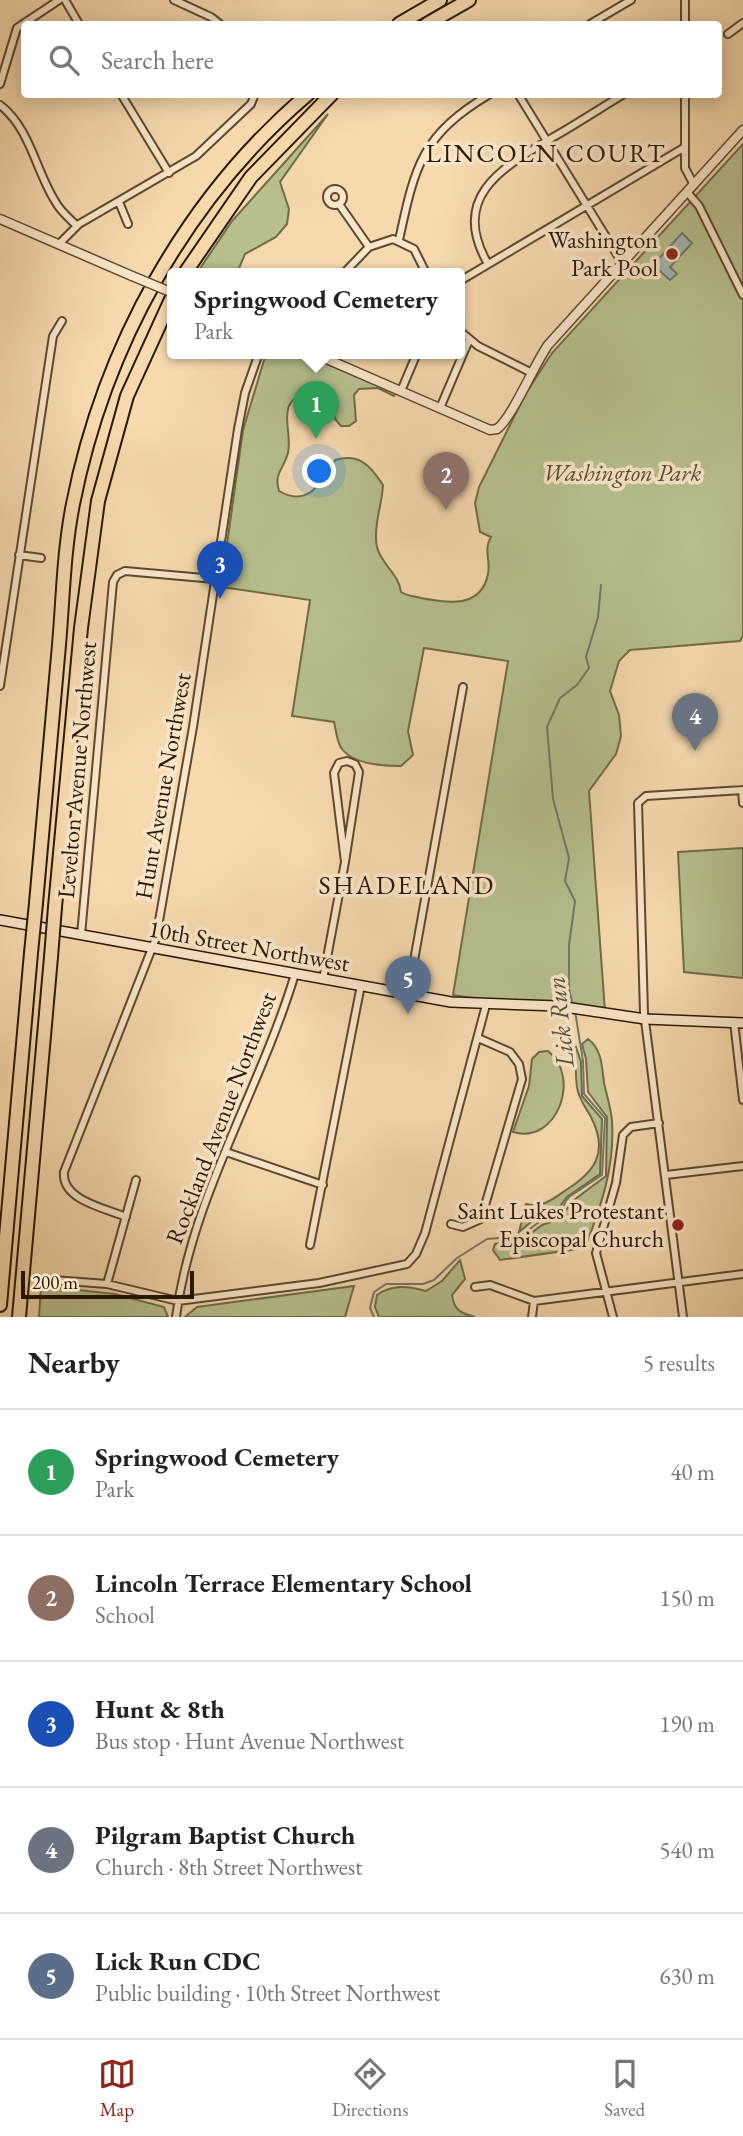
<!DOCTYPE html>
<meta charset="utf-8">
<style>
body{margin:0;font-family:"EB Garamond",serif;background:#f6f6f6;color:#222}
.scale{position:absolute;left:21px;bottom:18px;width:173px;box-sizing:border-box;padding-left:7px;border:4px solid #291901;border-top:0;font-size:19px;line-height:24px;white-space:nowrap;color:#291901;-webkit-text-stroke:5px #fae6ca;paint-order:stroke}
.you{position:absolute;left:320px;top:472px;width:24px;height:24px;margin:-18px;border:5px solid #fff;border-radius:50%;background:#1a73e8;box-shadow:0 0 0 10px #1a73e833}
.badge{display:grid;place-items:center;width:46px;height:46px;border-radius:50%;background:#8f2418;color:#fff;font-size:23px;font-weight:700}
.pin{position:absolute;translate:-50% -58px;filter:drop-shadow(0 2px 4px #0008)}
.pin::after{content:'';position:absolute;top:37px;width:24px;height:21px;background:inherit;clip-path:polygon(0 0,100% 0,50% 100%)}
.popup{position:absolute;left:167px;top:268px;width:298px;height:91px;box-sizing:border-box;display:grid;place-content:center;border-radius:7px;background:#fff;filter:drop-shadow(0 2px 5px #0005);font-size:23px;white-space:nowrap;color:#767676}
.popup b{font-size:26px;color:#222}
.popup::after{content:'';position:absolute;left:50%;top:100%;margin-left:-14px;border:14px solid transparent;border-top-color:#fff}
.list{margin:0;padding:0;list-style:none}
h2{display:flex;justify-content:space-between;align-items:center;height:91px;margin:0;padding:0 28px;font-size:30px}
h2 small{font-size:23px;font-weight:400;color:#767676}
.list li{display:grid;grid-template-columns:46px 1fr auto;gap:21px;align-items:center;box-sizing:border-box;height:126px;padding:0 28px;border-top:2px solid #e0e0e0}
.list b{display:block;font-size:26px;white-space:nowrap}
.list p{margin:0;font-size:23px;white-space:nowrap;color:#767676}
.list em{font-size:23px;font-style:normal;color:#767676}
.icon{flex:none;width:38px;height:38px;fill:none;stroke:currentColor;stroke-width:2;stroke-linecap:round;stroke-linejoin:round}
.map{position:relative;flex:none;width:743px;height:1317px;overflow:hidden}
.search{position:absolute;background:#fff;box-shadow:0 4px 18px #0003;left:21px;right:21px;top:21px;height:77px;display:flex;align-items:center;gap:18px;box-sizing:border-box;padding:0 24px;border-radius:7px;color:#767676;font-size:26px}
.sheet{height:721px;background:#fff}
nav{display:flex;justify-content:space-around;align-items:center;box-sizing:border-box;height:98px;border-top:2px solid #e0e0e0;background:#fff;font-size:19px;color:#767676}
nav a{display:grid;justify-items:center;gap:4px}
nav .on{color:#8f2418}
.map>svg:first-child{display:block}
.green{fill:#b7c08e;stroke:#706c48;stroke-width:2}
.water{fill:#a0b8b4;stroke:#70786c;stroke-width:2}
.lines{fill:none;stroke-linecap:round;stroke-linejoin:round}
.stream{stroke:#70786c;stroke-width:2}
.minor-casing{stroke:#5c492c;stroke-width:10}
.tertiary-casing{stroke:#5c492c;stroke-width:11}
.secondary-casing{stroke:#291901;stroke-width:12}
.motorway-casing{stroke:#291901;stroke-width:16}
.minor{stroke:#fae6ca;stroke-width:6}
.tertiary{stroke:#fae6ca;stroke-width:8}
.secondary{stroke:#fae6ca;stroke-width:9}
.motorway{stroke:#f7d9ae;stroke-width:12}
.tertiary-bridge-casing{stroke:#5c492c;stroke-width:11;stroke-linecap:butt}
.motorway-bridge-casing{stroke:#291901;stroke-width:16;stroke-linecap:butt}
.tertiary-bridge{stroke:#fae6ca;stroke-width:8}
.motorway-bridge{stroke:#f7d9ae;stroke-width:12}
.poi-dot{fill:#8f2418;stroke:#fae6ca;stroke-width:2.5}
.labels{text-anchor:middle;stroke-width:7;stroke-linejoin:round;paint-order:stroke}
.poi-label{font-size:24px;fill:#291901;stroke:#fae6ca;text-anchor:end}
.park-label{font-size:24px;font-style:italic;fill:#544b2b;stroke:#fae6ca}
.street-label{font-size:24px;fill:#291901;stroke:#fae6ca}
.neighbourhood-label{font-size:26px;letter-spacing:2px;fill:#291901;stroke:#fae6ca}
.water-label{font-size:26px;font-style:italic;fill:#535140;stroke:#fae6ca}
</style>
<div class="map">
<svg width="743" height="1317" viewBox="0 0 743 1317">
<rect width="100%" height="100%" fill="#f7d9ae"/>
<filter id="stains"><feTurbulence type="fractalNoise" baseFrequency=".00286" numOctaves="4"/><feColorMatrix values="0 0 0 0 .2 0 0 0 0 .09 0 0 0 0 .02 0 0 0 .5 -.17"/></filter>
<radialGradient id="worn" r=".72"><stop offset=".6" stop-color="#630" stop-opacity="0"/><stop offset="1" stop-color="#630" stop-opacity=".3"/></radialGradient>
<path class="green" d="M 328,114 L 280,182 L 289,209 L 287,224 L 276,237 L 245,254 L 237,273 L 197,273 L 232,221 Z
M 743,144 L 743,636 L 740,641 L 630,650 L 619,661 L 610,691 L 619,715 L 621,736 L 616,754 L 589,791 L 605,1011 L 558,1012 L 453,995 L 508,661 L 424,648 L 408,731 L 413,755 L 401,766 C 384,766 353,764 342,749 C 337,743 336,730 334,722 L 292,716 L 310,600 L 221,587 L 243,430 L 265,357 L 267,353 L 301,353 L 396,393 L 394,396 L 378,388 L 359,389 L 354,395 L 356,421 L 349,426 L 341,426 L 335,419 L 330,393 L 310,388 C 302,393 293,397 289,406 C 283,421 293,441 287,456 C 282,471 274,474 279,491 C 308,508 321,483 335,460 C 359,453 370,465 383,485 C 382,505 373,527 377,547 C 381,564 399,574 401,592 C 407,596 414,596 421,598 C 447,603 481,609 488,574 C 491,560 483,550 491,537 L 480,532 L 475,503 L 479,487 L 526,393 L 552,353 Z
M 743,848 L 743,978 L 684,972 L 678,852 Z
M 588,1039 C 602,1049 602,1067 604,1083 C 607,1096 611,1108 612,1121 C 615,1167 601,1206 585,1248 L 500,1260 L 493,1250 L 495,1244 L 522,1240 L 542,1225 L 559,1219 L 574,1200 L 606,1176 L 607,1117 L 588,1092 L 586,1059 L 582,1044 Z
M 576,1047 L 581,1062 L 582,1096 L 602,1119 L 600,1174 L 567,1197 L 555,1213 L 536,1218 L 519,1232 L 526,1204 C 543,1208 553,1199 566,1190 C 595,1172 609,1152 591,1117 C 586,1108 578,1098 577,1087 C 575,1074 577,1063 573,1049 Z
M 548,1051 C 581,1076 558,1145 513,1132 L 529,1086 L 532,1059 L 539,1052 Z
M 460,1260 L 465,1279 L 452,1295 C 454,1310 460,1313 475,1317 L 379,1317 L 375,1307 L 377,1295 C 392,1284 408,1286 426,1291 L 442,1281 Z
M 41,1286 L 115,1294 L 164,1307 L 168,1317 L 39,1317 Z
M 354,1286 L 345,1317 L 185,1317 L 197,1307 Z"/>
<path class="water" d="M 682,233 L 692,243 L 670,267 L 677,274 L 670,280 L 653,265 Z"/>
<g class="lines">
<path class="stream" d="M 573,1006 L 569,989 L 569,945 L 575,901 L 565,881 L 569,858 L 553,799 L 547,727 L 560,698 L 577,685 L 589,668 L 586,657 L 598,617 L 601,585
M 374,1317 L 370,1308 L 374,1292 L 386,1284 L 423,1284 L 434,1280 L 457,1258 L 487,1239 L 521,1236 L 539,1222 L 557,1216 L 569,1197 L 602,1175 L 605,1118 L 584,1094 L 583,1061 L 575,1011"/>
<defs>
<path id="minor" d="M 65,0 L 79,24
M 174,0 L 211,17 L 220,24
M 590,24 L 631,0
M 685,24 L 685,0
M 728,34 L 743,23
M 0,84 L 17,28 L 59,0
M 121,94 L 169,173
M 518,94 L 621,261
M 685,94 L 685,168 L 694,185
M 0,105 C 30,128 36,171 55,201 C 60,211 69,218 77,226
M327 197a8 8 0 1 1 16 0a8 8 0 1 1-16 0Z
M 687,192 L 699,206 L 743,295
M 119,202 L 128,224
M 339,204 L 369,247
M 399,240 C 415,166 421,135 490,94
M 59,244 L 79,224 L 196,156 L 251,104 L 255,94
M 488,264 C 450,198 500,169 550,139 C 575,125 599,109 624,94
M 344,273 L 369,247 L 393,239 L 414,249 L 426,273
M 460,281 L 685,147
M 460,331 L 478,346 L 530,372
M 401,391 L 417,353
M 440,408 L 469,340
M 19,555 L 41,558
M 0,686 L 53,336 L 62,321
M 347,761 L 355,764 L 359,772 L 345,862 L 334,773 L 339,763 Z
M 742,790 L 743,803
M 81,935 L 113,582 L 117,575 L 125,571 L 215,579
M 323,979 L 345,862
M 408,994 L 463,687
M 734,1022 L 743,1100
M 226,1152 L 323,1185
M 666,1175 L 743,1166
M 126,1217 C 105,1208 61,1200 64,1172 L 156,938 L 193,727 L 238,429 L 245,393 L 259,353
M 451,1224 L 463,1227 L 481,1219 L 522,1079 L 519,1064 L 510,1052 L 478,1038
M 310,1245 L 361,985
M 53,1280 L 107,1284 L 178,1301 L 319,1283 L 407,1264 L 416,1254 L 425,1233 L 486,1005
M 107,1284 L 136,1180
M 475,1287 L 490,1285 L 534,1301 L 743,1274
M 176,1317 C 192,1196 260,1090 295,974
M 532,1317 L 534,1301
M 613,1317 L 596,1253 L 616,1183 L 623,1135 L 631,1127 L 659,1123
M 683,1317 L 644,1013 L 638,803 L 646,796 L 743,790"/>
<path id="tertiary" d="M 0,219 L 132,276
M 313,353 L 490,430 L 497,429 C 512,418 534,365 548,345 L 743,130"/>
<path id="secondary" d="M 0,920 L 451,1002 L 558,1006 L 645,1019 L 743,1023"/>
<path id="motorway" d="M 399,24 L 440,0
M 427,24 L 469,0
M 185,273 L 251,177 L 332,94
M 36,903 C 43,821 51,739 58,656 C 63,605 63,554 73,504 C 104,347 185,199 308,94
M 55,907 L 81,628 L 98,501 L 127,396 L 173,295
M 0,1305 L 31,953
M 19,1317 L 51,957"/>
</defs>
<use href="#minor" class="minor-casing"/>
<use href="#tertiary" class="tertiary-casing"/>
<use href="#secondary" class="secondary-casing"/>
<use href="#motorway" class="motorway-casing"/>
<use href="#minor" class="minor"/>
<use href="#tertiary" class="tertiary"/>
<use href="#secondary" class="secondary"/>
<use href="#motorway" class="motorway"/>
<defs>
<path id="tertiary-bridge" d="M 132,276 L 173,293"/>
<path id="motorway-bridge" d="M 31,953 L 36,903
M 51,957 L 55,907"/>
</defs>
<use href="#tertiary-bridge" class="tertiary-bridge-casing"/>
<use href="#motorway-bridge" class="motorway-bridge-casing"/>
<use href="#tertiary-bridge" class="tertiary-bridge"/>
<use href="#motorway-bridge" class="motorway-bridge"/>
</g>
<g class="poi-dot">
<circle cx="672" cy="254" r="7"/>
<circle cx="678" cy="1225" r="7"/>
</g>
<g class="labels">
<g class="poi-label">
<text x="658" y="248">Washington<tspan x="658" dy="28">Park Pool</tspan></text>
<text x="664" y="1219">Saint Lukes Protestant<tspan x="664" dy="28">Episcopal Church</tspan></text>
</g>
<g class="park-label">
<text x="622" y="481">Washington Park</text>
</g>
<g class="street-label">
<text transform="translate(77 770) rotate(-85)" y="8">Levelton Avenue Northwest</text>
<text transform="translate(163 786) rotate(-80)" y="8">Hunt Avenue Northwest</text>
<text transform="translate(249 946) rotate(10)" y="8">10th Street Northwest</text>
<text transform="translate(221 1118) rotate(-69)" y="8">Rockland Avenue Northwest</text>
</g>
<g class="neighbourhood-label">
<text x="546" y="162">LINCOLN COURT</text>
<text x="407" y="894">SHADELAND</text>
</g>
<g class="water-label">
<text transform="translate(560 1022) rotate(-96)" y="9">Lick Run</text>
</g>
</g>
<rect width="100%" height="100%" filter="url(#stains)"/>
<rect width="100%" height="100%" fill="url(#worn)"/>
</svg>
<div class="scale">200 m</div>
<div class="you"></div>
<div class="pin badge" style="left:316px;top:439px;background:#2e9e5b">1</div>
<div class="popup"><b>Springwood Cemetery</b>Park</div>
<div class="pin badge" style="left:446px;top:510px;background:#8d6e63">2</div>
<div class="pin badge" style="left:220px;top:599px;background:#1a4fb4">3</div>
<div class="pin badge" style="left:695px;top:751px;background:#6b7280">4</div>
<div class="pin badge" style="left:408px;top:1014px;background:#5c6f8a">5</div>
<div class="search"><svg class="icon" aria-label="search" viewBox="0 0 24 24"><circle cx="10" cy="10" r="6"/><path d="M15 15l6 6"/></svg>Search here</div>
</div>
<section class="sheet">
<h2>Nearby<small>5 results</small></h2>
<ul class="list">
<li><span class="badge" style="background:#2e9e5b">1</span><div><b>Springwood Cemetery</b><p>Park</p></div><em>40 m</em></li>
<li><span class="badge" style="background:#8d6e63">2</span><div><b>Lincoln Terrace Elementary School</b><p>School</p></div><em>150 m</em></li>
<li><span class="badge" style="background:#1a4fb4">3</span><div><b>Hunt &amp; 8th</b><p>Bus stop · Hunt Avenue Northwest</p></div><em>190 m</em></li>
<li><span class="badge" style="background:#6b7280">4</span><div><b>Pilgram Baptist Church</b><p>Church · 8th Street Northwest</p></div><em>540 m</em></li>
<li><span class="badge" style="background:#5c6f8a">5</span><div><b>Lick Run CDC</b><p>Public building · 10th Street Northwest</p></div><em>630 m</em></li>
</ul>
</section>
<nav>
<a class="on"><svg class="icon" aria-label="map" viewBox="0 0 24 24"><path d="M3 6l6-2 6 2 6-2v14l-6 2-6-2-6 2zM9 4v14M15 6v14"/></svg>Map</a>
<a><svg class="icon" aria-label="directions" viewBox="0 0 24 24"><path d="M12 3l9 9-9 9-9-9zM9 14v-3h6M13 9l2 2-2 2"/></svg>Directions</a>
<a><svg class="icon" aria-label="saved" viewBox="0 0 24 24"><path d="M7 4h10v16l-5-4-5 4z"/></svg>Saved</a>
</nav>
